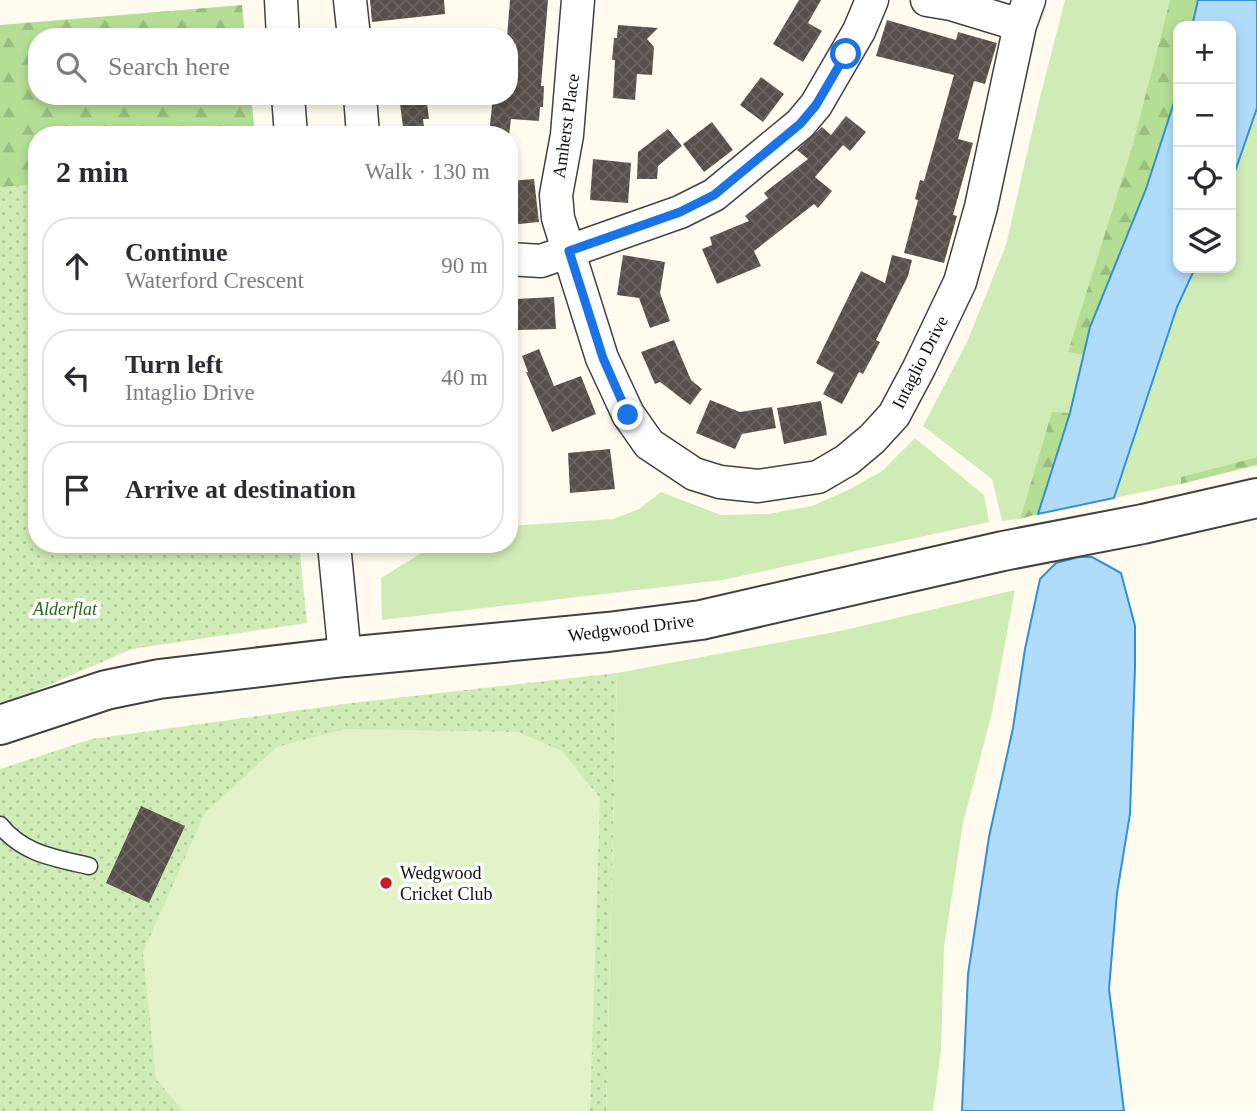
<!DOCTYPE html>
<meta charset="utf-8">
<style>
body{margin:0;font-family:Georgia,serif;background:#f7f7f7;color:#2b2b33}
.controls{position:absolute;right:21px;top:21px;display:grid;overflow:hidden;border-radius:14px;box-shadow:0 4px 10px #0003}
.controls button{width:63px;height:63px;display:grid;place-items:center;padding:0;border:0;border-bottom:2px solid #e1e1e2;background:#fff;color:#2b2b33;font:35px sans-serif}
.stop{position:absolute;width:21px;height:21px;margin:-16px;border:5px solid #1a73e8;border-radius:50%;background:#fff}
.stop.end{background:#1a73e8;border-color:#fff;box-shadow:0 2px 7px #0008}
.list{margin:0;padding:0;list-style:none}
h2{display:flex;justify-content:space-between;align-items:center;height:91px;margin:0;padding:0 28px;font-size:30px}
h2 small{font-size:23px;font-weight:400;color:#7c7c81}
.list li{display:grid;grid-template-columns:46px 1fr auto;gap:21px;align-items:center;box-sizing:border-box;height:98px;margin:0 14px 14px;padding:0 14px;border:2px solid #e1e1e2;border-radius:28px}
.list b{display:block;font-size:26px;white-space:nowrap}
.list p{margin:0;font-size:23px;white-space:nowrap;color:#7c7c81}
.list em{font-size:23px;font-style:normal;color:#7c7c81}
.icon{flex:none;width:38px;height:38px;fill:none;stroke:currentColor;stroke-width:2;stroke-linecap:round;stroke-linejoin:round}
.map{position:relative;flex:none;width:1257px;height:1111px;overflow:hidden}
.search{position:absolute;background:#fff;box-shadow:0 4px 10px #0003;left:28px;top:28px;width:490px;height:77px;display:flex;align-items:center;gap:18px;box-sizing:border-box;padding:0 24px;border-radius:28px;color:#7c7c81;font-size:26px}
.panel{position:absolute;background:#fff;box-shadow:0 4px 10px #0003;left:28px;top:126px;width:490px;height:427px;border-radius:28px}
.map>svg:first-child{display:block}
.grass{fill:#d0ecb6}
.forest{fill:url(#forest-firs)}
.park{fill:url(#park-dots)}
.pitch{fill:#e3f3c8}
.water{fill:#b0dcfa;stroke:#338fd6;stroke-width:2}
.building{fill:url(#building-cross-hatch)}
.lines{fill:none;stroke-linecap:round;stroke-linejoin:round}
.service-casing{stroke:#414141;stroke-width:19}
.minor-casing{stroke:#414141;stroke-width:35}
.tertiary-casing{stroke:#414141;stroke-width:42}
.service{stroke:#fff;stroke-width:16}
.minor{stroke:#fff;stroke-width:32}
.tertiary{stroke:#fff;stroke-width:38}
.route{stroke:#1a73e8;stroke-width:9}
.poi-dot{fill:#c71d1f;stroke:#fff;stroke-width:2.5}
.labels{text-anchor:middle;stroke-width:7;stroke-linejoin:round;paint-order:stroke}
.street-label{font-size:18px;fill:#0e0e0e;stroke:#fff}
.park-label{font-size:18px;font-style:italic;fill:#286a1a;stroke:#fff}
.poi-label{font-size:18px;fill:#0e0e0e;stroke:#fff;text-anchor:start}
</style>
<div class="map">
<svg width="1257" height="1111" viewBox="0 0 1257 1111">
<defs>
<pattern id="forest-firs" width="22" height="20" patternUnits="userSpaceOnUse" patternTransform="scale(1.75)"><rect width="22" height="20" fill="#b3de94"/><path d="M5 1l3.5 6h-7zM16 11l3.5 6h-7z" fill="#99bd7e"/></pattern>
<pattern id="park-dots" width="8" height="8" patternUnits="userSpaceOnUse" patternTransform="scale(1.75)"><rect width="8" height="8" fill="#d0ecb6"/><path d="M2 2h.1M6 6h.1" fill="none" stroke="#b1c99b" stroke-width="1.8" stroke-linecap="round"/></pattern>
<pattern id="building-cross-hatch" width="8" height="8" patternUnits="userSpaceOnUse" patternTransform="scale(1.75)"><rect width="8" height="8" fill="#574f4a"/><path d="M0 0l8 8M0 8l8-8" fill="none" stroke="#6a6460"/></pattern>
</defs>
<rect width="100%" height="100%" fill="#fffcef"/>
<path class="grass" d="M 1065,0 L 1170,0 L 1132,147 L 1069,352 L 1083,355 L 1070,413 L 1052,413 L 1020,519 L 1002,521 L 992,479 L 923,426 L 967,342 L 1006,245 L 1039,101 Z
M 1257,108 L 1257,457 L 1181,477 L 1181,484 L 1114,498 L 1177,307 L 1195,268 L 1231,268 L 1231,183 Z
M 915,438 L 984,495 L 989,522 L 723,580 L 382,620 L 381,578 L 436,544 L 509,544 L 509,526 L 613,519 L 639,509 L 661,492 L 721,515 L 768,514 L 812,506 L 850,489 L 882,471 Z
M 1015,590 L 992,713 L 963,823 L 944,947 L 941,1050 L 933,1111 L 606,1111 L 617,673 L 845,630 Z"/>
<path class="forest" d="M 1170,0 L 1198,0 L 1192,26 L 1178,26 L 1178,90 L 1146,189 L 1090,327 L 1083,355 L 1068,352 L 1132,147 Z
M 242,5 L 245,37 L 37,37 L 37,96 L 251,96 L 255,135 L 37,135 L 37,327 L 0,333 L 0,25 Z
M 1052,412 L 1070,413 L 1038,514 L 1020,519 Z
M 1257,457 L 1257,465 L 1181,484 L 1181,477 Z"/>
<path class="park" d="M 37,184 L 37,544 L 299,544 L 307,623 L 132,649 L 0,706 L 0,187 Z
M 617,673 L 606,1111 L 0,1111 L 0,769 L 92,739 L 352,703 Z"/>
<path class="pitch" d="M 345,729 L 518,732 L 562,751 L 600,798 L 590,1111 L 183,1111 L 156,1079 L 143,952 L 205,813 L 277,747 Z"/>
<path class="water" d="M 1198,0 L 1257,0 L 1257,108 L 1231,183 L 1231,26 L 1192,26 Z
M 1178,90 L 1178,268 L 1195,268 L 1177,307 L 1114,498 L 1038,514 L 1070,413 L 1090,327 L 1146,189 Z
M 1079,557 L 1092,557 L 1121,573 L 1135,626 L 1135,667 L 1130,814 L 1117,893 L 1109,989 L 1124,1111 L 962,1111 L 968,974 L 989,837 L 1013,728 L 1025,649 L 1040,579 L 1056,563 Z"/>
<path class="building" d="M 370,0 L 444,0 L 445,14 L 372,22 Z
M 510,0 L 548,0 L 541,86 L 544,86 L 543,107 L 540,107 L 539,121 L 511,119 L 509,135 L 489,135 L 493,96 L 509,96 L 509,37 L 507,37 Z
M 799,0 L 821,0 L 808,23 L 822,31 L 803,62 L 773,44 Z
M 887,20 L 956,40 L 958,32 L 997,43 L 985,84 L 974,81 L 958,139 L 973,143 L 953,215 L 957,216 L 944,263 L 904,253 L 918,200 L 915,199 L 920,180 L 924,181 L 954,75 L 876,56 Z
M 618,25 L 658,28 L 647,39 L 654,47 L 652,75 L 637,74 L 635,100 L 613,98 L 615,60 L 612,60 L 614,38 L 617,38 Z
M 761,77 L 784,94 L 763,122 L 740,105 Z
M 399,96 L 426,96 L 429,119 L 423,119 L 425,135 L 404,135 Z
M 846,116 L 866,132 L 850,151 L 843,145 L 815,177 L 832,191 L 818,208 L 814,204 L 754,251 L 761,266 L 717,284 L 702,249 L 712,245 L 710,237 L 749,221 L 745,216 L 768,198 L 764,193 L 808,159 L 797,150 L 822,127 L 831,135 Z
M 712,122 L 733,150 L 704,172 L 683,144 Z
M 668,129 L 682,146 L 658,166 L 657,179 L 637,179 L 638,152 Z
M 593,159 L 631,163 L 628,203 L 590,200 Z
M 534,179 L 539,222 L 509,225 L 509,181 Z
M 623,255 L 665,262 L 660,293 L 670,321 L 650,328 L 639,298 L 617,295 Z
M 892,255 L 912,260 L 908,276 L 876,340 L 880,342 L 863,374 L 859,372 L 842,404 L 823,394 L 834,373 L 816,363 L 861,271 L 885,283 Z
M 554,297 L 556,329 L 517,330 L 516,299 Z
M 674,340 L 691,380 L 702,389 L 690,405 L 660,382 L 655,384 L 641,352 Z
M 539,349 L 554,386 L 581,376 L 596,414 L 552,432 L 526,372 L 528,372 L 522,356 Z
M 710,400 L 740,412 L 772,407 L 776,428 L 742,434 L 735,449 L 696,433 Z
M 821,401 L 827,435 L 784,444 L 777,408 Z
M 610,449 L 615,489 L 570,493 L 568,453 Z
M 141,806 L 185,826 L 149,903 L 106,883 Z"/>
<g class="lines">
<defs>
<path id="service" d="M 0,825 C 23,854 55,858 89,866"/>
<path id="minor" d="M 281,0 L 283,37
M 350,0 L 354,37
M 578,0 L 567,135 L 556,195 L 558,218 L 602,358 L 628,414 L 649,444 L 694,474 L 720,482 L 758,486 L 818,477 L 847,460 L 872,439 L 894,415 L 919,368 L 960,282 L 981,207 L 1020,25 L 1029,0
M 927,0 L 951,4 L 1020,25
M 288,96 L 291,135
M 360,96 L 363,135
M 509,259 L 541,261 L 680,212 L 714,195 L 800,124 L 816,105 L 859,31 L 872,0
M 334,544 L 345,657"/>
<path id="tertiary" d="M 0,725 L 106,690 L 159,679 L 345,657 L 608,632 L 701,620 L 1003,551 L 1143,524 L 1257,498"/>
</defs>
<use href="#service" class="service-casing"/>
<use href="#minor" class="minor-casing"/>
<use href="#tertiary" class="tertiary-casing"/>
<use href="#service" class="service"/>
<use href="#minor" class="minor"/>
<use href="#tertiary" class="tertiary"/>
</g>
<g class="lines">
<path class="route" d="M 628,415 L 603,358 L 569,251 L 680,212 L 714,195 L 800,124 L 816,105 L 846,54"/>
</g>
<circle class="poi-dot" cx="386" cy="883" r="7"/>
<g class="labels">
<g class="street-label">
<text transform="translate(566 126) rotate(-82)" y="6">Amherst Place</text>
<text transform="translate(920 362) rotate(-63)" y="6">Intaglio Drive</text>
<text transform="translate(631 628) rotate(-7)" y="6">Wedgwood Drive</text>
</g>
<g class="park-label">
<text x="65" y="615">Alderflat</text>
</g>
<g class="poi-label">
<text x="400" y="879">Wedgwood<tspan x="400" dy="21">Cricket Club</tspan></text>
</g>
</g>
</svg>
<div class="controls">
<button>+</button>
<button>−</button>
<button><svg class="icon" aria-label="locate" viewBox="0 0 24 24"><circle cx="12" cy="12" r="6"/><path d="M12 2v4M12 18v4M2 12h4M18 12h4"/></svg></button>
<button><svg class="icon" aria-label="layers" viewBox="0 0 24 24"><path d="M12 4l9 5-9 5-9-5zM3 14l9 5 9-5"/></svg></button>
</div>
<div class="stop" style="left:846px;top:54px"></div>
<div class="stop end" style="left:628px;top:415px"></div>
<div class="search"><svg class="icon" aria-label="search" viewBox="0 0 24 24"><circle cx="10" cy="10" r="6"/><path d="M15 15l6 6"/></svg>Search here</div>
<section class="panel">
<h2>2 min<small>Walk · 130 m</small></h2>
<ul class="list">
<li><svg class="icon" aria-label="ahead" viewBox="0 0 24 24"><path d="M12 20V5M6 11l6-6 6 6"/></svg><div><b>Continue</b><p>Waterford Crescent</p></div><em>90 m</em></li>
<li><svg class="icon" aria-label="left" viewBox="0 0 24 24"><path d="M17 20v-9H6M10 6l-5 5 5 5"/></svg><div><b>Turn left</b><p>Intaglio Drive</p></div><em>40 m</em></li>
<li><svg class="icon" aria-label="arrive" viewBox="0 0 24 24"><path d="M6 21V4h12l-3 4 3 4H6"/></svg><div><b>Arrive at destination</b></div></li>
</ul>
</section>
</div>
